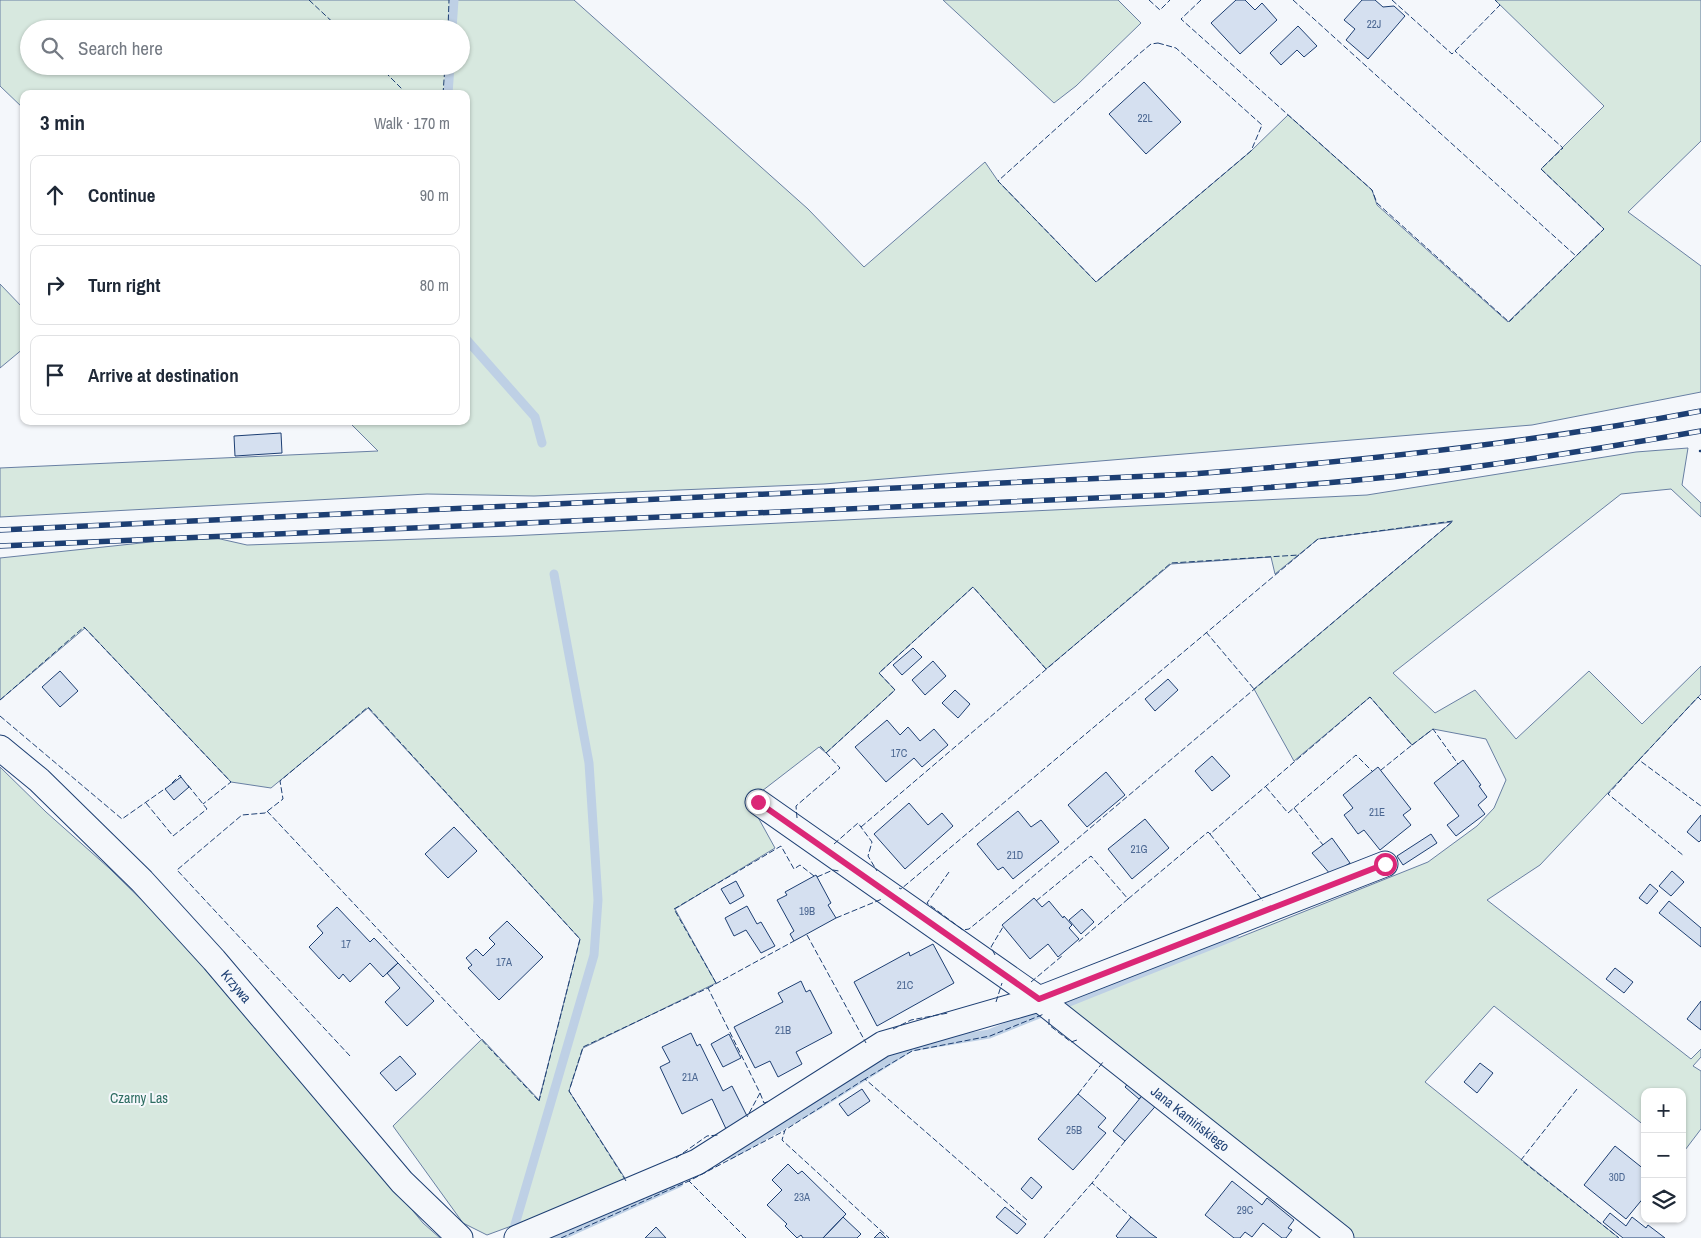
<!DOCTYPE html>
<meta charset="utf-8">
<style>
body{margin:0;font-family:"Archivo Narrow",sans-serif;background:#f2f2f3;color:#1f2937}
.controls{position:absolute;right:15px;bottom:15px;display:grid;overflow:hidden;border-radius:10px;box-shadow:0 1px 4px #0004}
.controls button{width:45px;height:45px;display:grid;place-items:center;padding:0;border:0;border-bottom:1px solid #e0e1e3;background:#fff;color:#1f2937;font:25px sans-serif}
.stop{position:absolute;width:15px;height:15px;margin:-11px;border:4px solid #db2777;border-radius:50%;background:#fff}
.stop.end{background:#db2777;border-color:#fff;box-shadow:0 1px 5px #0008}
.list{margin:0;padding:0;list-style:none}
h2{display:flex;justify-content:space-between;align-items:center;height:65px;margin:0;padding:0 20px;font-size:21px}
h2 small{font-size:16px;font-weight:400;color:#747a83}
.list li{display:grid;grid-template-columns:32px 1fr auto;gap:15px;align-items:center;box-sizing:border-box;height:80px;margin:0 10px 10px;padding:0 10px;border:1px solid #e0e1e3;border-radius:10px}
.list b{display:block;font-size:19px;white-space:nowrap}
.list em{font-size:16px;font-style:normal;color:#747a83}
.icon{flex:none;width:28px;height:28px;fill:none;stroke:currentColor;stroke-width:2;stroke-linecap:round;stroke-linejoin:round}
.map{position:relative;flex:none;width:1701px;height:1238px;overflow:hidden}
.search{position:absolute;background:#fff;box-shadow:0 1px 4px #0004;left:20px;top:20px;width:450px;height:55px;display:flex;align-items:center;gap:12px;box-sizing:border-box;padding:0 18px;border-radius:28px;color:#747a83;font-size:19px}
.panel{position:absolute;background:#fff;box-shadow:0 1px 4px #0004;left:20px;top:90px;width:450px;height:335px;border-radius:10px}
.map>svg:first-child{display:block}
.green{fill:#d7e8df;stroke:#687fa3;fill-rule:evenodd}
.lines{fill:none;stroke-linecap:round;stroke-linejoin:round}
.stream{stroke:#bed0e5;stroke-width:9}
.building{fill:#d5e0f0;stroke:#1d3f73}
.street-casing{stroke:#1d3f73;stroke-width:27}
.street{stroke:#f4f7fb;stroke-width:25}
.rail-casing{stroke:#1d3f73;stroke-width:5.5}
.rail{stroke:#f4f7fb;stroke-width:4;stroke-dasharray:11;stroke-linecap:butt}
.fence{stroke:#1d3f73;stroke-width:1;stroke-dasharray:6 2.5;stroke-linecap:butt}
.wall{stroke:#1d3f73;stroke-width:2.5}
.route{stroke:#db2777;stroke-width:6}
.labels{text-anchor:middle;stroke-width:4;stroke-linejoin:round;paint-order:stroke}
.number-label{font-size:11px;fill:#4b6792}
.street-label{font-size:14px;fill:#1d3f73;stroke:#f4f7fb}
.park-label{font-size:14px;fill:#2c6c60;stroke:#f4f7fb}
</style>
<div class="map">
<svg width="1701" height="1238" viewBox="0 0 1701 1238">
<rect width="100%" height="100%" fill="#f4f7fb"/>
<path class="green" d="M 0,0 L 574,0 L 808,209 L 864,267 L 985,162 L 998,181 L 1096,282 L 1251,151 L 1288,115 L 1372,190 L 1377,205 L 1508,322 L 1604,229 L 1541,169 L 1604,106 L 1495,0 L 1701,0 L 1701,141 L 1628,212 L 1701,266 L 1701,392 L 1532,425 L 824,484 L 534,496 L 427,494 L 0,517 L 0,468 L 378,451 L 348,421 L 466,421 L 466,94 L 24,94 L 24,109 L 0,86 ZM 29,29 L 461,29 L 461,66 L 29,66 Z
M 943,0 L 1118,0 L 1141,23 L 1076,86 L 1054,103 Z
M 0,284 L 24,309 L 24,348 L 0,368 Z
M 1688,448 L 1682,485 L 1701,503 L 1701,517 L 1671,489 L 1621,494 L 1393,673 L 1435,713 L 1475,690 L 1516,739 L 1589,671 L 1642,724 L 1701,666 L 1701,694 L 1540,865 L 1487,900 L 1691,1059 L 1701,1049 L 1701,1057 L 1693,1066 L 1701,1071 L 1701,1129 L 1682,1154 L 1682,1092 L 1645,1092 L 1645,1126 L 1494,1006 L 1425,1082 L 1619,1238 L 1351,1238 L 1071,1015 L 1066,999 L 1213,948 L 1428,862 L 1477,826 L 1494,808 L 1506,780 L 1486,739 L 1433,729 L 1412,745 L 1370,697 L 1294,761 L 1254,689 L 1452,522 L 1318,539 L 1275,574 L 1271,557 L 1171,564 L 1046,669 L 973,587 L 879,673 L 895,690 L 826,753 L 819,747 L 749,801 L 775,848 L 675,909 L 716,983 L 583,1048 L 569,1091 L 628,1183 L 487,1235 L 463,1223 L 393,1126 L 482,1039 L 539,1100 L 580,939 L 368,708 L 271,788 L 231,782 L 85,628 L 0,700 L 0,558 L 207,536 L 247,545 L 509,536 L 1367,495 L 1636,452 Z
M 0,767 L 46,812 L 109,868 L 211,968 L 423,1223 L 440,1238 L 0,1238 Z"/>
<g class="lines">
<path class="stream" d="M 452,29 L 454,0
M 448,94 L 450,66
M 466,339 L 535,417 L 542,443
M 730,1155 L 820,1104 L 911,1047 L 989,1034 L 1234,936
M 514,1228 L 594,955 L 598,900 L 589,763 L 554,574
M 556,1238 L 679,1183"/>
</g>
<path class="building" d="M 1236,0 L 1245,0 L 1255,10 L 1262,3 L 1277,20 L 1240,54 L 1211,23 Z
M 1362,0 L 1375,0 L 1383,7 L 1394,6 L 1405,16 L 1368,59 L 1346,40 L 1355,29 L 1344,20 Z
M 1298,26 L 1317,46 L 1304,57 L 1297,50 L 1281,65 L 1270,53 Z
M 1144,82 L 1181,122 L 1146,154 L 1109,114 Z
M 281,433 L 282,453 L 235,456 L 234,436 Z
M 913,648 L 922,657 L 902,675 L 893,665 Z
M 933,661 L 946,676 L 925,695 L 912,680 Z
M 60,671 L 78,691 L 60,707 L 42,687 Z
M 1168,679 L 1178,690 L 1155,711 L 1145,699 Z
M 955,690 L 970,704 L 958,718 L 942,703 Z
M 887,720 L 900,735 L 908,727 L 920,741 L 934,729 L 948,745 L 922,767 L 914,758 L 886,782 L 855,747 Z
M 1212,756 L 1230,776 L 1212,791 L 1195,771 Z
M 1463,760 L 1481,785 L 1479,786 L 1487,797 L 1478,805 L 1485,814 L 1456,836 L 1447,825 L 1459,816 L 1434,783 Z
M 1378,767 L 1411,809 L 1403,815 L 1411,825 L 1380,850 L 1364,830 L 1358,834 L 1344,815 L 1353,808 L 1343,795 Z
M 1106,772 L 1125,795 L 1087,827 L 1068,805 Z
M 181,777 L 189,787 L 174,800 L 165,789 Z
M 909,803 L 928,825 L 942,813 L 953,826 L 905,869 L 874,834 Z
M 1018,811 L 1031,827 L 1041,820 L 1059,842 L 1013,879 L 1003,867 L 998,870 L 977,844 Z
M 1701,815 L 1701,840 L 1699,842 L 1687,832 Z
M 1145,819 L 1169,848 L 1132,879 L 1108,849 Z
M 454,827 L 477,851 L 448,878 L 425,854 Z
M 1431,834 L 1437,843 L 1403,865 L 1397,856 Z
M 1332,838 L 1350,863 L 1331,875 L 1312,853 Z
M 1672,871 L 1684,882 L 1671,896 L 1659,886 Z
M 816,875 L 831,903 L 828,905 L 836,918 L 794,941 L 790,934 L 794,931 L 777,900 L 787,895 L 785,892 Z
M 736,881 L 744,896 L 730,904 L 721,889 Z
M 1650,884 L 1658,891 L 1647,904 L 1639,898 Z
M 1034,898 L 1042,907 L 1049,901 L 1063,918 L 1064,916 L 1072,925 L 1069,928 L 1079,939 L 1058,957 L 1048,944 L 1030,959 L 1002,925 Z
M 1669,901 L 1701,928 L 1701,947 L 1659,913 Z
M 747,906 L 757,924 L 761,922 L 775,946 L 761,953 L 746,930 L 734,936 L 725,918 Z
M 337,907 L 370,942 L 374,938 L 398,963 L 383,977 L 370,963 L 350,982 L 343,974 L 339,979 L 309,947 L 323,933 L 317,926 Z
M 1082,909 L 1094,922 L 1081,934 L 1069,920 Z
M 507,921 L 543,957 L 499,1000 L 468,968 L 472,965 L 466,958 L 476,949 L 483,956 L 495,944 L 489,938 Z
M 933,944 L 954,983 L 877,1026 L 854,982 L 909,952 L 910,956 Z
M 398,963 L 434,1001 L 407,1026 L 385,1002 L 400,988 L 387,973 Z
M 1615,968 L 1633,982 L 1624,993 L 1606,979 Z
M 801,981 L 806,992 L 810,990 L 832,1033 L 796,1052 L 802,1064 L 778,1077 L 770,1061 L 755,1068 L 734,1027 L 783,1002 L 778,993 Z
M 1701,1001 L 1701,1030 L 1687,1019 Z
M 691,1033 L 697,1046 L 700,1044 L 723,1091 L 732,1086 L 749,1120 L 727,1131 L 712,1099 L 682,1114 L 660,1067 L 670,1062 L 662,1047 Z
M 729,1034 L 741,1058 L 723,1067 L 711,1044 Z
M 400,1056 L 416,1074 L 396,1091 L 380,1073 Z
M 1480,1063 L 1493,1073 L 1477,1093 L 1464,1082 Z
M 1132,1079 L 1146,1091 L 1139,1099 L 1125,1087 Z
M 862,1089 L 870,1101 L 848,1116 L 839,1104 Z
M 1146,1091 L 1160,1101 L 1125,1141 L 1113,1131 Z
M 1078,1094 L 1106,1118 L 1098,1127 L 1106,1133 L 1073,1170 L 1038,1139 Z
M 1615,1146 L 1645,1170 L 1645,1196 L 1626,1219 L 1584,1185 Z
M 788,1164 L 798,1174 L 802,1171 L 846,1214 L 823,1238 L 803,1238 L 801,1235 L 797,1238 L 785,1226 L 787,1224 L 767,1205 L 782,1190 L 772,1180 Z
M 1031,1177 L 1042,1187 L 1032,1199 L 1021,1189 Z
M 1232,1181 L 1262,1205 L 1267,1198 L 1294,1220 L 1288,1228 L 1292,1230 L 1286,1238 L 1282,1238 L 1263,1223 L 1252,1237 L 1245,1232 L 1240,1238 L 1234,1238 L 1205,1215 Z
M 1005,1207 L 1026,1224 L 1017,1234 L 996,1217 Z
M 1610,1213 L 1626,1226 L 1632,1217 L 1646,1228 L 1648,1225 L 1665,1238 L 1623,1238 L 1603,1222 Z
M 843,1217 L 861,1234 L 857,1238 L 823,1238 Z
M 1131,1217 L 1150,1233 L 1157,1238 L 1118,1238 L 1116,1236 Z
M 656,1227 L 666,1238 L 645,1238 Z
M 880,1232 L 886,1238 L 874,1238 Z"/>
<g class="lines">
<defs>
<g id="street">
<path id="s1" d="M 0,748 L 39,780 L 142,881 L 214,960 L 402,1182 L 460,1238"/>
<path id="s2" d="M 758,802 L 1039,999 L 1341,1238"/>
<path d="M 517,1238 L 697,1162 L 883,1044 L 1039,999 L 1385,864"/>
</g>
</defs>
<use href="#street" class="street-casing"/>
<use href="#street" class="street"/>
<defs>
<path id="rail" d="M 0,530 L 1192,474 C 1363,461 1532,443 1701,411
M 0,546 L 1166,495 C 1247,489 1328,484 1408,475 C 1506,464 1604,448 1701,431"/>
</defs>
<use href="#rail" class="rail-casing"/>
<use href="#rail" class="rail"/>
<path class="fence" d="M 309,0 L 340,29
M 1149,0 L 1160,10 L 1170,0
M 1201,0 L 1181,19 L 1372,190 L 1377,203 L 1509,322 L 1576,256
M 1293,0 L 1576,256 L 1604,229 L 1541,169 L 1563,148 L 1455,51
M 1392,0 L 1452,54 L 1500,5 L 1495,0
M 448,29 L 449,0
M 1158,43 L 1176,48 L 1262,125 L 1251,151 L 1096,282 L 998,181 L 1139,54 L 1151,44 Z
M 379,66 L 407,94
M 443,94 L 445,66
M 1206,632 L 1254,689
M 0,700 L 84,627 L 231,782 L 203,804
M 1701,700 L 1698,697 L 1639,760 L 1701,806
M 0,716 L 122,819 L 166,788
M 1412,745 L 1433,729 L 1458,764
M 826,753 L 895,690 L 879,673 L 973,587 L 1046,669
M 1639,760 L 1608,794 L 1684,856
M 172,783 L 180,775 L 182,779
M 1266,787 L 1288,813 L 1356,755 L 1373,772
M 146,803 L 173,836 L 207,809 L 187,784
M 1294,808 L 1323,845
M 267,811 L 539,1101
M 797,818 L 796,806 L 840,768 L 820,746
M 861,827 L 1171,563 L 1299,555 L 901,889 L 899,888
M 1210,834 L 1263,901
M 834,844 L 858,823 L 872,842 L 868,856 L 877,871
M 949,872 L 927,903 L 963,930 L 969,929 L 1011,895 L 1453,521 L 1318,539 L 1299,555
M 817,877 L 833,870 L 839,871
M 1128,899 L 1208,832 L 1210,834 L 1370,697 L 1412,745 L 1381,770
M 1036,901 L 1091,856 L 1128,899 L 1077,943
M 836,918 L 882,899
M 807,935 L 866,1043
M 995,955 L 991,947 L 1003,927
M 1031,982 L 1062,956
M 716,983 L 674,909 L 781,846 L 794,869 L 800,865 L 814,876
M 708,988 L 794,941
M 996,1002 L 1002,983
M 1049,1019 L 1049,1025 L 1071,1042 L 1077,1040
M 893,1029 L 911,1020 L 948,1013
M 350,1056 L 177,870 L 242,815 L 265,813 L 283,799 L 280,781 L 368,707 L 580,939 L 539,1101
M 865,1079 L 785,1130 L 782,1140 L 889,1238
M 1577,1089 L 1521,1160 L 1619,1238
M 760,1093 L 764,1103 L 770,1101
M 1078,1094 L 1103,1062
M 1125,1141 L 1092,1183 L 1131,1217
M 676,1158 L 707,1136 L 718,1135
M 626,1181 L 569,1091 L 583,1047 L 708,988 L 760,1093 L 747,1117
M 1027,1220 L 865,1079 L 912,1051 L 990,1036 L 1044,1014
M 561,1238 L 689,1181
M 746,1238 L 689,1181 L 784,1131
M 1044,1238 L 1092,1183"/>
<path class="wall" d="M 1700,451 L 1701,451"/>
</g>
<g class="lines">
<path class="route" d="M 758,802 L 1039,999 L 1385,864"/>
</g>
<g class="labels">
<g class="number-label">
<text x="1374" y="28">22J</text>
<text x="1145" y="122">22L</text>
<text x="899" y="757">17C</text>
<text x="1377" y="816">21E</text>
<text x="1139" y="853">21G</text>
<text x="1015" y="859">21D</text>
<text x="807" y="915">19B</text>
<text x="346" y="948">17</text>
<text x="504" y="966">17A</text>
<text x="905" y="989">21C</text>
<text x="783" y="1034">21B</text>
<text x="690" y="1081">21A</text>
<text x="1074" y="1134">25B</text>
<text x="1617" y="1181">30D</text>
<text x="802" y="1201">23A</text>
<text x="1245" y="1214">29C</text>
</g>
<g class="street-label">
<text dy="5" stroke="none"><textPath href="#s1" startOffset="336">Krzywa</textPath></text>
<text dy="5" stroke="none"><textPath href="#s2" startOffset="536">Jana Kamińskiego</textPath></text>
</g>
<g class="park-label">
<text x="139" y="1103">Czarny Las</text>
</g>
</g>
</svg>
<div class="controls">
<button>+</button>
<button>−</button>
<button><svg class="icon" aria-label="layers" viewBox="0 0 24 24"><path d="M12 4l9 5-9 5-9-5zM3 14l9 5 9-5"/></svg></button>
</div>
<div class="stop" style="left:1385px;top:864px"></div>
<div class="stop end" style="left:758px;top:802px"></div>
<div class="search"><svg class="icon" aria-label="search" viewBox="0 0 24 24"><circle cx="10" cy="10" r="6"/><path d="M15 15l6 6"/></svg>Search here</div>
<section class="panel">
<h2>3 min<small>Walk · 170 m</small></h2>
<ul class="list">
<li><svg class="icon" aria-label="ahead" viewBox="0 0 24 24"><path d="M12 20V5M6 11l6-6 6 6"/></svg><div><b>Continue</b></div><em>90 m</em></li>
<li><svg class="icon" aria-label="right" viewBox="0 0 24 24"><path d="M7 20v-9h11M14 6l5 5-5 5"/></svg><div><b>Turn right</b></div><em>80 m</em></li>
<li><svg class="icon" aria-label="arrive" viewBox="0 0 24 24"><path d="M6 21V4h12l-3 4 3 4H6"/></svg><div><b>Arrive at destination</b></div></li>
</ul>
</section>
</div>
